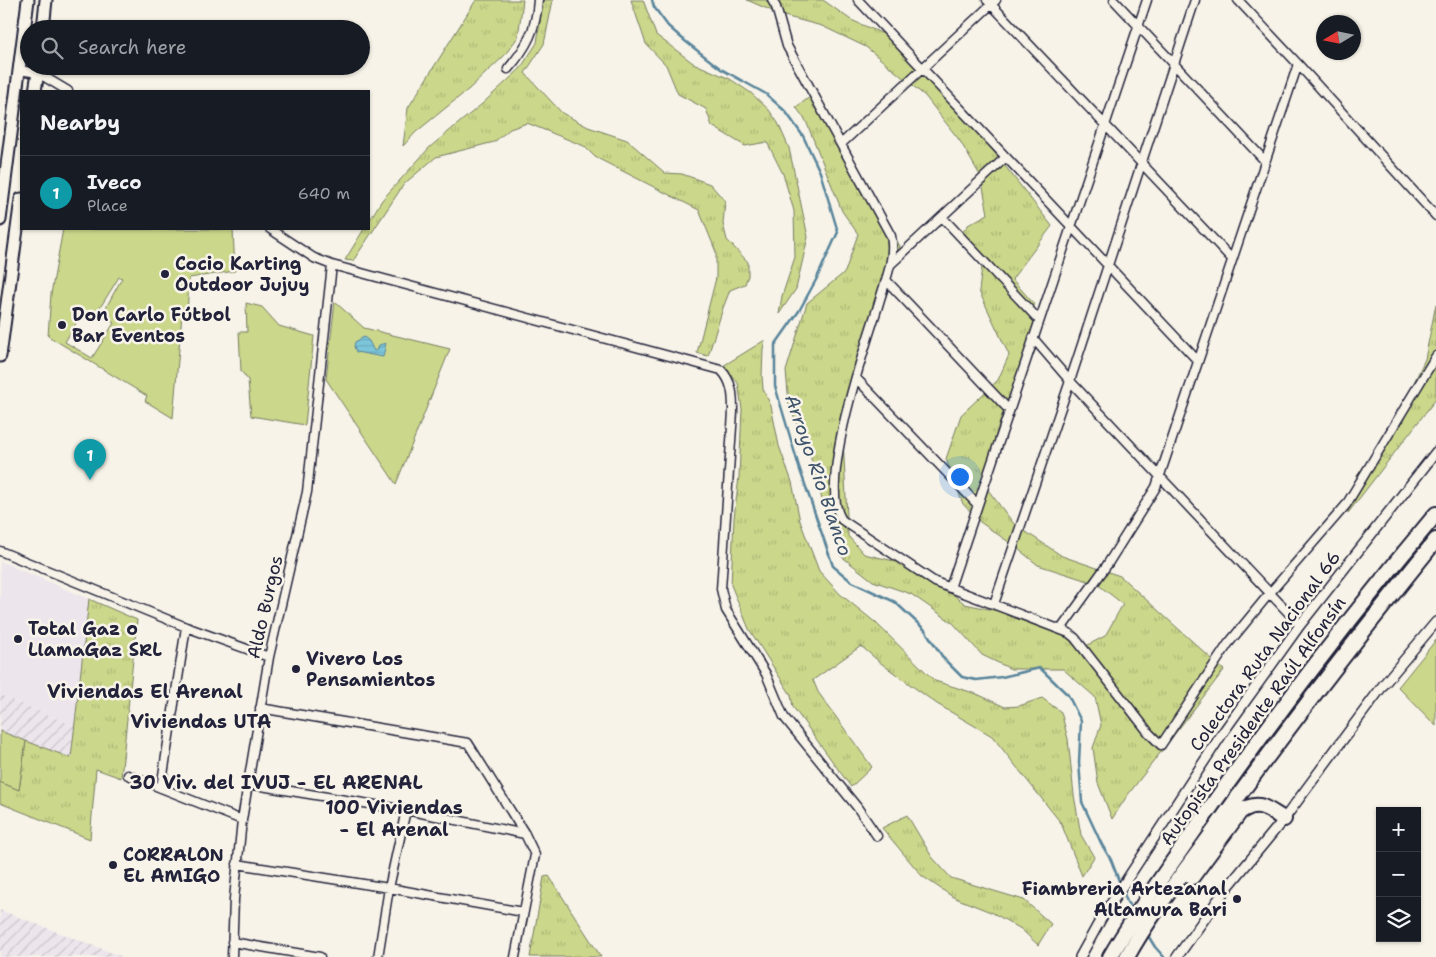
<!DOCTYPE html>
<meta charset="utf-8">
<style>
body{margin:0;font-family:"Shantell Sans",sans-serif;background:#20242c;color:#f1f3f6}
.controls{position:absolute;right:15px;bottom:15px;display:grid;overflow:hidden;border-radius:0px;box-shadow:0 1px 4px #0004}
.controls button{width:45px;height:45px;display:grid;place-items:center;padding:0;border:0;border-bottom:1px solid #363941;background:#171b24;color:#f1f3f6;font:25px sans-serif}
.compass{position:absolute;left:1316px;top:15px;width:45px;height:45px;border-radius:50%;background:#171b24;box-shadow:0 1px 4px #0004;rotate:260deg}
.you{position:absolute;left:959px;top:476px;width:18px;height:18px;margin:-12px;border:4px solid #fff;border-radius:50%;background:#1a73e8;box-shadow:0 0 0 8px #1a73e833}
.badge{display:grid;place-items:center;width:32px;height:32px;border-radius:50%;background:#1a73e8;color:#fff;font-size:16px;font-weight:700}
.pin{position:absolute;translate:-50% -41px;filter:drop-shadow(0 1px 2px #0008)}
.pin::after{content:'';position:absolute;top:26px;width:18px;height:15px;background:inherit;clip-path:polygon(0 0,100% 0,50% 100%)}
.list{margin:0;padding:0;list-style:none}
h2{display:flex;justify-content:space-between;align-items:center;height:65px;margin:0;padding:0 20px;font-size:21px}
h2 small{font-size:16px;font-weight:400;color:#9ea1a6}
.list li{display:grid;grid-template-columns:32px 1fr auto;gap:15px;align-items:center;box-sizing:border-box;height:75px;padding:0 20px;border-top:1px solid #363941}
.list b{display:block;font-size:19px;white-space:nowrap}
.list p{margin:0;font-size:16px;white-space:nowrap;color:#9ea1a6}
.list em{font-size:16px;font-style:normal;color:#9ea1a6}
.icon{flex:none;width:28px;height:28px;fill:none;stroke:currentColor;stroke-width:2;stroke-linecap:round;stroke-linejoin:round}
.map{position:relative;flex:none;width:1436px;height:957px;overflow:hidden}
.search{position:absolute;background:#171b24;box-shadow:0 1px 4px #0004;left:20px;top:20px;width:350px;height:55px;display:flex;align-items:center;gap:12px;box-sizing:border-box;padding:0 18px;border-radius:28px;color:#9ea1a6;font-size:19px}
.panel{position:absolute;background:#171b24;box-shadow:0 1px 4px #0004;left:20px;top:90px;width:350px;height:140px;border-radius:0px}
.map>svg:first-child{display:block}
.built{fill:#ede5ec}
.industrial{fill:url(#industrial-furrows)}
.grass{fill:url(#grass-tufts);stroke:#767c62}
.garden{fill:#cbd78a;stroke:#767c62;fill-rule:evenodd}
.water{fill:url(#water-rules);stroke:#58849b}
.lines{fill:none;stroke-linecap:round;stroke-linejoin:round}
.stream{stroke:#58849b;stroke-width:2.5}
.minor-casing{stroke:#22223b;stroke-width:11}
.tertiary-casing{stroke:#22223b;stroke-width:12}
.primary-casing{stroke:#22223b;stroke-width:15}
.motorway-casing{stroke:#22223b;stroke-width:18}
.minor{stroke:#f7f3e8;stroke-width:8}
.tertiary{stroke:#f7f3e8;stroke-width:9}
.primary{stroke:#f7f3e8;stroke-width:11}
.motorway{stroke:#f7f3e8;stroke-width:14}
.poi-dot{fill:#22223b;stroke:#f7f3e8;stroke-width:2}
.labels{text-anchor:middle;stroke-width:5;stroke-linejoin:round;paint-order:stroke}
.poi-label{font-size:18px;font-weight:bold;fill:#22223b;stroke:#f7f3e8;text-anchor:start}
.street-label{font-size:18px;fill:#22223b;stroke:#f7f3e8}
.water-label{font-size:19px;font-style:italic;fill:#3d536b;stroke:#f7f3e8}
.neighbourhood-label{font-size:19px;font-weight:bold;fill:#22223b;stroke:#f7f3e8}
</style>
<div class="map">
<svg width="1436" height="957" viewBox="0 0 1436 957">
<defs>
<pattern id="industrial-furrows" width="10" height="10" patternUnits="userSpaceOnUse" patternTransform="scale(1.25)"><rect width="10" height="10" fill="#ede5ec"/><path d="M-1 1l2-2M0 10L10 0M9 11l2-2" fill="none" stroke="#cbc4cb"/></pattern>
<pattern id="grass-tufts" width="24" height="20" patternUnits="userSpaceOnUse" patternTransform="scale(1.25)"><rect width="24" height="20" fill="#cbd78a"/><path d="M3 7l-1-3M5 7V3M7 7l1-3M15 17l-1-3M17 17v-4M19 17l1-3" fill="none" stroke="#aeb878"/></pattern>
<pattern id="water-rules" width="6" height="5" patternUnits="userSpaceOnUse" patternTransform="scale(1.25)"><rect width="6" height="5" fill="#7cc6db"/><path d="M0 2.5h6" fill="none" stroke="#6baabd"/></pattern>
</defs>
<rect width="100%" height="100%" fill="#f7f3e8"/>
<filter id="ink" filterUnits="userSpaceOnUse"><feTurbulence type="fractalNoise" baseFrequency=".02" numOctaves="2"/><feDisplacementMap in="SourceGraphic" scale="10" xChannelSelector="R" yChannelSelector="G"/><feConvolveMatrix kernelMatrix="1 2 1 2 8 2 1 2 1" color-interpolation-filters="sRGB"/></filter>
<g filter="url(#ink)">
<path class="built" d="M 0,561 L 89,599 L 75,726 L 0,695 Z"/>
<path class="industrial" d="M 0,695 L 75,726 L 71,759 L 0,731 Z
M 0,910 L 123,957 L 0,957 Z"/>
<path class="grass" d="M 476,0 L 523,0 L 518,37 L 504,56 L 469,89 L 416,132 L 403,146 L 408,108 Z
M 543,0 L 553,0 L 544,44 L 525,73 L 562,113 L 588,127 L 627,140 L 665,173 L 682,174 L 710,184 L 725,201 L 723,224 L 727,240 L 748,262 L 748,276 L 745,284 L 730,290 L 723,308 L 708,356 L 697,353 L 716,278 L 716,252 L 699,210 L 595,157 L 584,146 L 527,123 L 510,129 L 494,142 L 436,157 L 404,184 L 353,261 L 345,260 L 364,229 L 369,229 L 369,221 L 382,200 L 430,147 L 482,104 L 520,69 L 537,43 Z
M 631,0 L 643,0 L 656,35 L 693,63 L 730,79 L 751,93 L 769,110 L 778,123 L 789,148 L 808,237 L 796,289 L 779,314 L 782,296 L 795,257 L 794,211 L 783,174 L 767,142 L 745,146 L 712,126 L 706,109 L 678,94 L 666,65 L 646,44 Z
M 747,0 L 823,0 L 851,20 L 893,38 L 955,102 L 1052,226 L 1012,279 L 1034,304 L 1036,349 L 1002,415 L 982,482 L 1014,524 L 1062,556 L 1120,576 L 1224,670 L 1127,796 L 1112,819 L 1098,783 L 1093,748 L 1101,725 L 1095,697 L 1063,669 L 1011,669 L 982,655 L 953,623 L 911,594 L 873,581 L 841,556 L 835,530 L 822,500 L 815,469 L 789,404 L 786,371 L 807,303 L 845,272 L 858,234 L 842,211 L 806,121 L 796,107 L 816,93 L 815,108 L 900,246 L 842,419 L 848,536 L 864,554 L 920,567 L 965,604 L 1022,616 L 1086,646 L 1105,636 L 1123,604 L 1097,584 L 1038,565 L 1013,545 L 980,522 L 963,504 L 946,459 L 961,415 L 998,380 L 1009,355 L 979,291 L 982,266 L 959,237 L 968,225 L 988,214 L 981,177 L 960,141 L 925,96 L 866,47 L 822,26 L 784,16 Z
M 1436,304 L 1436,399 L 1348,513 L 1357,476 L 1396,421 L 1425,359 Z
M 765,340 L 763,349 L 762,376 L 763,389 L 771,406 L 779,446 L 792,482 L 800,521 L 819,571 L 840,594 L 876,623 L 935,681 L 977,694 L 1005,707 L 1019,706 L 1042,698 L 1061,712 L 1068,739 L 1074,795 L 1081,835 L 1094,857 L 1082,876 L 1061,823 L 992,736 L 937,704 L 882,664 L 861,646 L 813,680 L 818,692 L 872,767 L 851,787 L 793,707 L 791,695 L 749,629 L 731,585 L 734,518 L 739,477 L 742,409 L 738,383 L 723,366 Z
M 89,599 L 137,620 L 121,778 L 96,769 L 90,839 L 0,803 L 0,782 L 19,790 L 26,741 L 71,758 Z
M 907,815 L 932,857 L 951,878 L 1024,900 L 1051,924 L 1038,945 L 1021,929 L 993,913 L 953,897 L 922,876 L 882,828 Z
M 549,876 L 601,957 L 530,957 L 544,877 Z"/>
<path class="garden" d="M 63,229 L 233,229 L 235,271 L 189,278 L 187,318 L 182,314 L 173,418 L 145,401 L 147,396 L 48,336 L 51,294 ZM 119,277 L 122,278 L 102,315 L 114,323 L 92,358 L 65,342 L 82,313 L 93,319 Z
M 335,302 L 364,328 L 450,349 L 396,484 L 326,379 Z
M 246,303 L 262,307 L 279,326 L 314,336 L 305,425 L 251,416 L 248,380 L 241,371 L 239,332 L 247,332 Z
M 1436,640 L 1436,726 L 1398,687 Z
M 0,731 L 26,741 L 19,790 L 0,782 Z"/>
<path class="water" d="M 364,337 L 369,341 L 374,351 L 378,349 L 379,345 L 386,343 L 383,357 L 356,352 L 354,346 L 355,342 Z"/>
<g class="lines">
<path class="stream" d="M 652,0 L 654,7 L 668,26 L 685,41 L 721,69 L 766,94 L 786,112 L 803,136 L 820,172 L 838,232 L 816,280 L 799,311 L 775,345 L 775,386 L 799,467 L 833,566 L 852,582 L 895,602 L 925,630 L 944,659 L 962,677 L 976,680 L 1002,677 L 1040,668 L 1068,695 L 1081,721 L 1079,762 L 1082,802 L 1102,845 L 1111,860 L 1121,886
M 1123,891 L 1127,902 L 1133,910
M 1147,934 L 1155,947 L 1164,957"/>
<defs>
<path id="minor" d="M 772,0 L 776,7 L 787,46 L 891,236 C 896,258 884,284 878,306 C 865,347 817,485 842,520 L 935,582 L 1069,633 L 1075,638 L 1149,733 L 1161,745 L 1228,644 L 1269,594 L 1346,505 L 1436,356
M 858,0 L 1198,361
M 987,0 L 1232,259
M 1114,0 L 1265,161
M 1238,0 L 1298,64 L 1436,216
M 508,69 C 527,47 536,30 538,0
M 19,70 L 38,73 L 68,91
M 841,144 L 996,0
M 942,217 L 1039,320
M 270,229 L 314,258 L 332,265 L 721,370 C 733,382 733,397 733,412 L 721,589 L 726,610 L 766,674 L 784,717 L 857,807 L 877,836
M 891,264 L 1006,157
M 886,280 L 1009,410
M 1033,338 L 1070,381 L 1300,625
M 856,378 L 977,504
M 0,551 L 186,627 L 269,657
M 950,588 L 1147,0
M 994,604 L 1070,381 L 1195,0
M 1061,629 L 1107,565 L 1156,487 L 1298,64
M 260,708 L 468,743 L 525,834 L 535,855 L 515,957
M 128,775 L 242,820
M 248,784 L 406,810 L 525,834
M 161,788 L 186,627
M 237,864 L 389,888 L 523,912
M 232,942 L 320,957
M 232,957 L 234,899 L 242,820 L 269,657 L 307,492 L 332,265
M 378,957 L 389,888 L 406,810"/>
<path id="tertiary" d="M 1080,957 L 1101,919 L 1224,731 L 1300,625 L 1436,452
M 1177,957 L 1223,893 L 1284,819 L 1384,684 L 1436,622"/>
<path id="primary" d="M 43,29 L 46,0
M 35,91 L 39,66
M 0,220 L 28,0
M 0,356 L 21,199"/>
<path id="motorway" d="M 1192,877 L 1240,812 C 1260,799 1266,809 1284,819
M 1110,957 C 1137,910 1170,866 1201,821 C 1275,715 1353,613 1436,514
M 1127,957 C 1152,912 1185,871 1215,829 C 1285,730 1360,634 1436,540"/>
</defs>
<use href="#minor" class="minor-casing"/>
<use href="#tertiary" class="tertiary-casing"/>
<use href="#primary" class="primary-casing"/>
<use href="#motorway" class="motorway-casing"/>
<use href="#minor" class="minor"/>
<use href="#tertiary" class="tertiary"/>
<use href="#primary" class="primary"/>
<use href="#motorway" class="motorway"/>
</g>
</g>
<g class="poi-dot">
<circle cx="165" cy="274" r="5"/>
<circle cx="62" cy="325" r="5"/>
<circle cx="18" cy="639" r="5"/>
<circle cx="296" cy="669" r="5"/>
<circle cx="113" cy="865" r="5"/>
<circle cx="1237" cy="899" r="5"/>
</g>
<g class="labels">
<g class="poi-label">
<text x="175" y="270">Cocio Karting<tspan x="175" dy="21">Outdoor Jujuy</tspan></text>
<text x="72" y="321">Don Carlo Fútbol<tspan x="72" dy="21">Bar Eventos</tspan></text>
<text x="28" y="635">Total Gaz o<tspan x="28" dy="21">LlamaGaz SRL</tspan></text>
<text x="306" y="665">Vivero Los<tspan x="306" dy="21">Pensamientos</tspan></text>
<text x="123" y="861">CORRALON<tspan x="123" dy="21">EL AMIGO</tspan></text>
<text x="1227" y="895" text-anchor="end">Fiambreria Artezanal<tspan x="1227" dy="21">Altamura Bari</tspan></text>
</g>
<g class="street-label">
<text transform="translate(265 607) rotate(-77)" y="6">Aldo Burgos</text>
<text transform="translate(1265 651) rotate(-54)" y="6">Colectora Ruta Nacional 66</text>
<text transform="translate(1253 721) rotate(-54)" y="6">Autopista Presidente Raúl Alfonsín</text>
</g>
<g class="water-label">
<text transform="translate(819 475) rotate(71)" y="7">Arroyo Rio Blanco</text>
</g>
<g class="neighbourhood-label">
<text x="145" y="698">Viviendas El Arenal</text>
<text x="201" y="728">Viviendas UTA</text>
<text x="276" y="789">30 Viv. del IVUJ - EL ARENAL</text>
<text x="394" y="814">100 Viviendas<tspan x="394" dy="22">- El Arenal</tspan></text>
</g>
</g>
</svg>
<div class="controls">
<button>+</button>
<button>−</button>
<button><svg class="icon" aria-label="layers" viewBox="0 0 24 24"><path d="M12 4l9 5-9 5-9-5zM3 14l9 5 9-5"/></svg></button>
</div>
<svg class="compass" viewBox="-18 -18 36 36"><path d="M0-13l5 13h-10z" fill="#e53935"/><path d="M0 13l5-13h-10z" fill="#9ea1a6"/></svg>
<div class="you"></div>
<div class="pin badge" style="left:90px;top:480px;background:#0f9aa8">1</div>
<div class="search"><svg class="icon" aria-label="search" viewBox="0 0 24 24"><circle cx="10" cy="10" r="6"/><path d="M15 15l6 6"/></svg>Search here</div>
<section class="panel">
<h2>Nearby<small></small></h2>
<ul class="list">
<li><span class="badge" style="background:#0f9aa8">1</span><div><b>Iveco</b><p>Place</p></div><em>640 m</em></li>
</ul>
</section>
</div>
